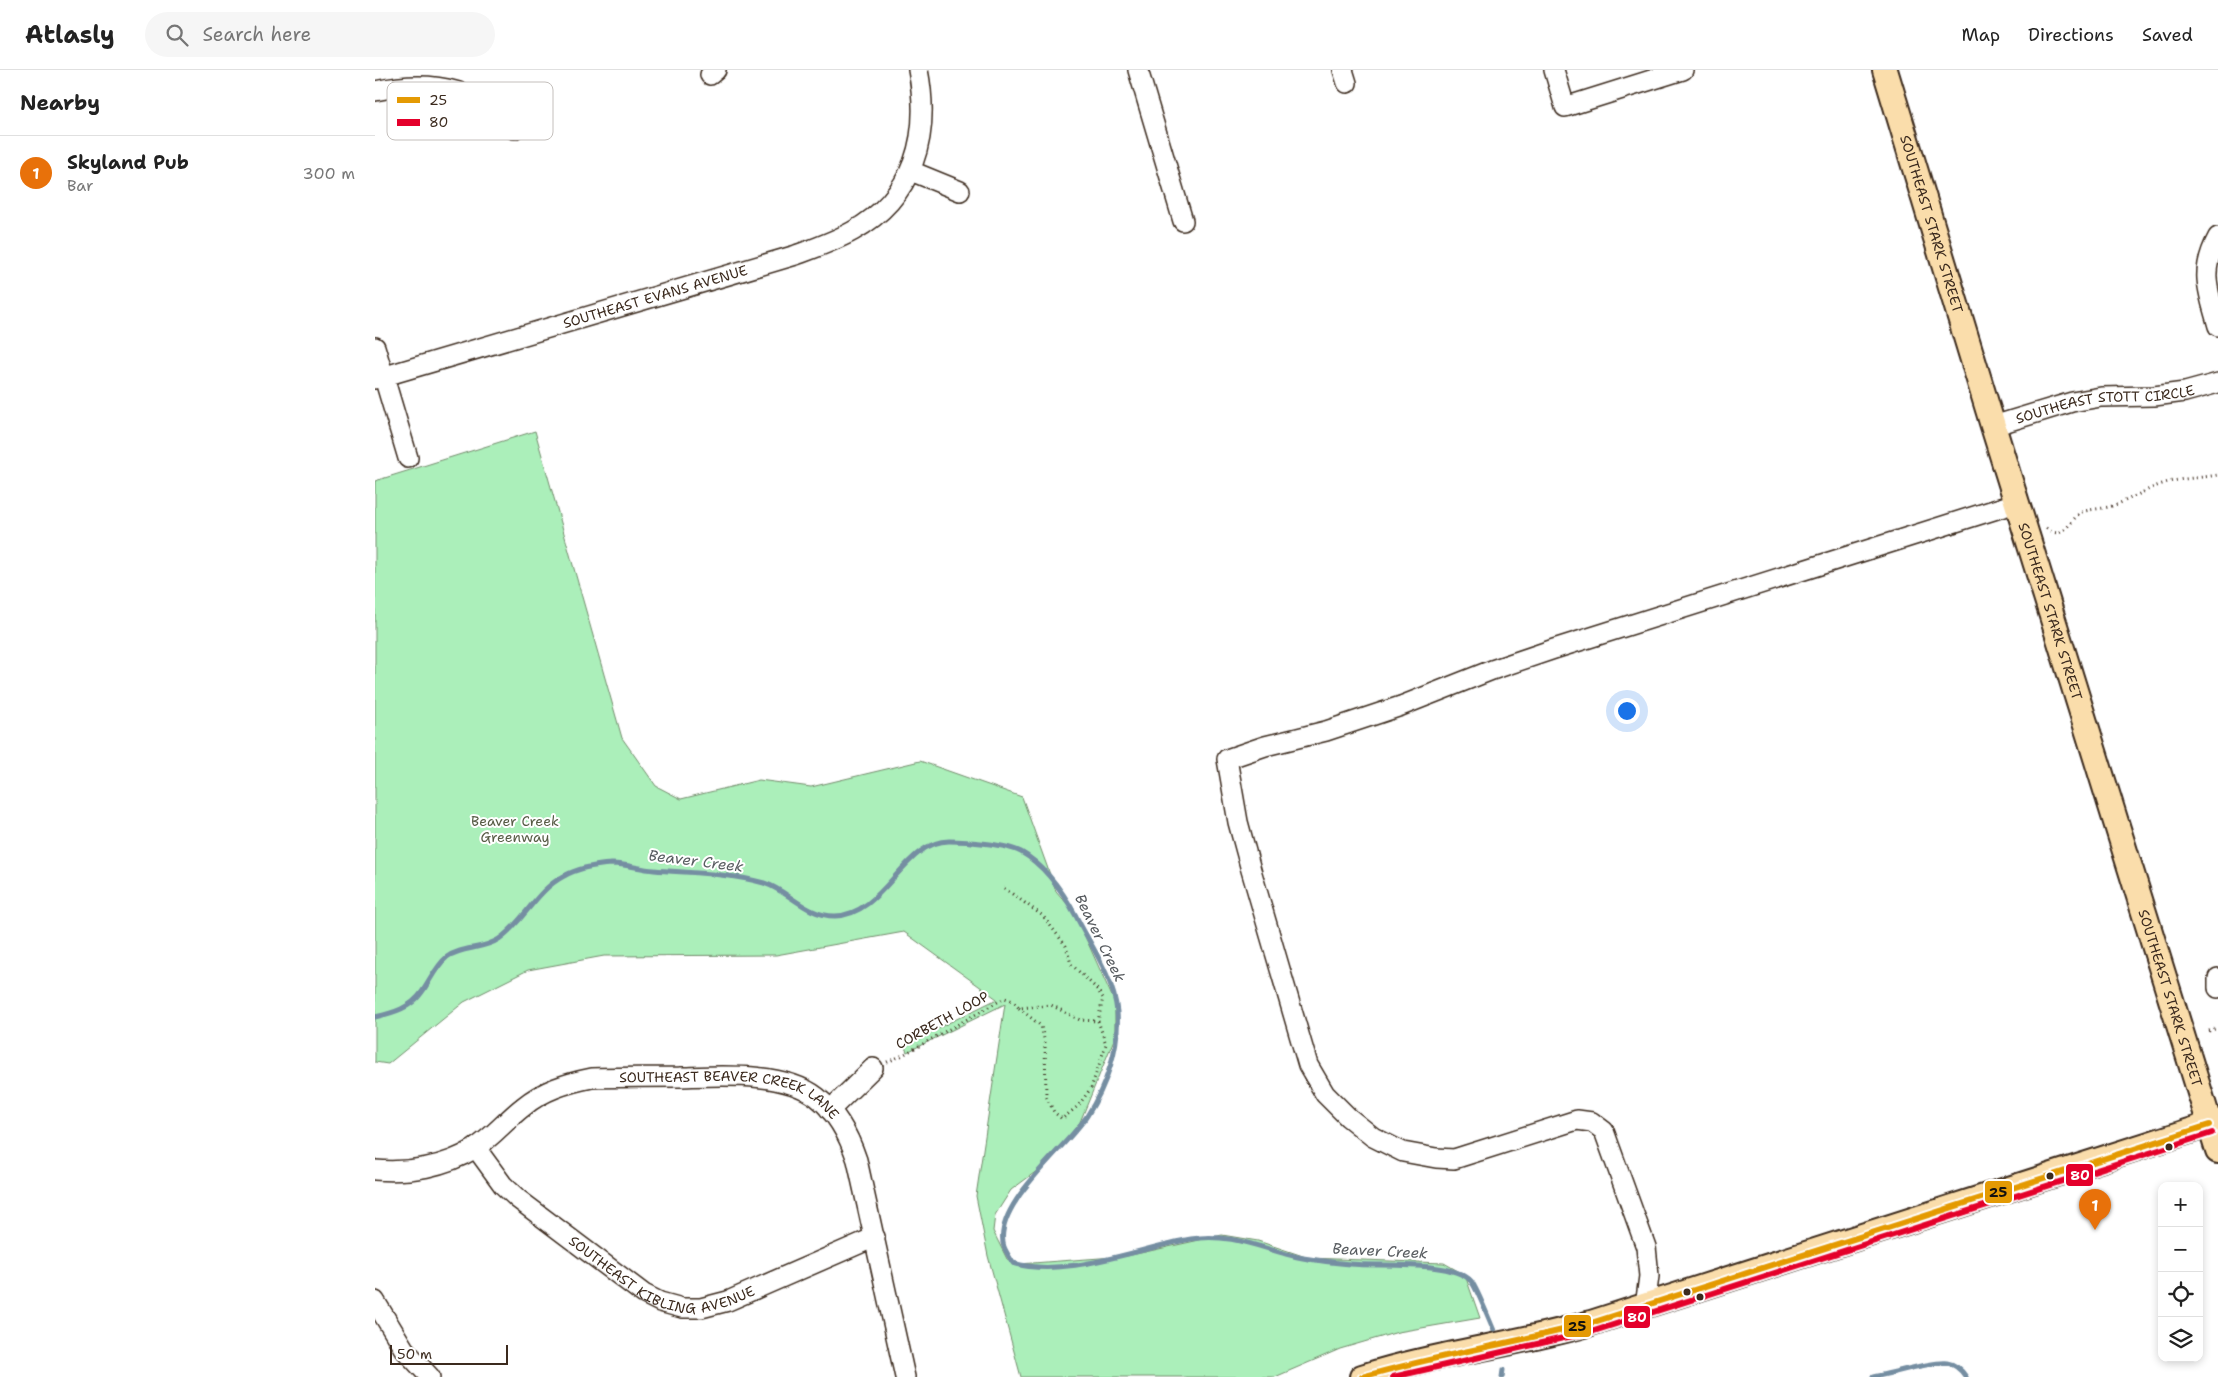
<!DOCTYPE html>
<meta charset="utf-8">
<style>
body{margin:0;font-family:"Shantell Sans",sans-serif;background:#f6f6f6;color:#222}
.controls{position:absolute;right:15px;bottom:15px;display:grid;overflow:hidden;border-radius:10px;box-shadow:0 2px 8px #0003}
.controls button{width:45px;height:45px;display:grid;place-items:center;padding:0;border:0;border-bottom:1px solid #e0e0e0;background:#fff;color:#222;font:25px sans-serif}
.scale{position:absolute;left:15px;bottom:12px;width:118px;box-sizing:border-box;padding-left:5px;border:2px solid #3b2a1e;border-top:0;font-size:14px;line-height:18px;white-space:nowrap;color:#3b2a1e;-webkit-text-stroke:4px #fff;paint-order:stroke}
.you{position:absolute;left:1251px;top:640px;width:18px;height:18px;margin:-12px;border:4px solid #fff;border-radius:50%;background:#1a73e8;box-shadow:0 0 0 8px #1a73e833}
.badge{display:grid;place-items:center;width:32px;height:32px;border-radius:50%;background:#db2777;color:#fff;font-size:16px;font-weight:700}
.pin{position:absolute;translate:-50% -41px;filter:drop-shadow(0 1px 2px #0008)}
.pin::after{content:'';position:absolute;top:26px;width:18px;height:15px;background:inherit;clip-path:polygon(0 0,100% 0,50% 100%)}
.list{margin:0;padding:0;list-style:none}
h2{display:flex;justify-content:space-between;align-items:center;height:65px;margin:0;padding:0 20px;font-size:21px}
h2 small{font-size:16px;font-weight:400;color:#767676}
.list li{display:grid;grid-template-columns:32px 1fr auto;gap:15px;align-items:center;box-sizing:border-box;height:75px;padding:0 20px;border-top:1px solid #e0e0e0}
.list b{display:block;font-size:19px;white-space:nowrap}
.list p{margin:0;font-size:16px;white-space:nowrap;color:#767676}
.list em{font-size:16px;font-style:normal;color:#767676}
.icon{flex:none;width:28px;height:28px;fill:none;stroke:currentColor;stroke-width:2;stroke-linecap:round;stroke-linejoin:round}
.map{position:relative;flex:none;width:1843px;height:1307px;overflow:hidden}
header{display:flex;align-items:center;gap:30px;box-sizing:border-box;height:70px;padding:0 25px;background:#fff;border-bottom:1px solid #e0e0e0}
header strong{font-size:24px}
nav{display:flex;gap:28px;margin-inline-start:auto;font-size:18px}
.search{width:350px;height:45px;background:#f6f6f6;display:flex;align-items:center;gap:12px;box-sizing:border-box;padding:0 18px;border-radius:28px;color:#767676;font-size:19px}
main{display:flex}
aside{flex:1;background:#fff}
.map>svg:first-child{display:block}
.green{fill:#abefba;stroke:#738c6c}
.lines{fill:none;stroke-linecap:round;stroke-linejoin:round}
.stream{stroke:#758ea2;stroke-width:5}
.minor-casing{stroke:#3b2a1e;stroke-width:22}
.major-casing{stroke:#3b2a1e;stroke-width:28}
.path{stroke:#3b2a1e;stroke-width:3;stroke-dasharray:1 4;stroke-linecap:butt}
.minor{stroke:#fff;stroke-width:19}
.major{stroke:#faddab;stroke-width:24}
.bus-1-casing{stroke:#fff;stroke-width:10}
.bus-2-casing{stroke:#fff;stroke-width:10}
.bus-1{stroke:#e49a03;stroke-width:6}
.bus-2{stroke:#e4002b;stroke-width:6}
.bus-dot{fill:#3b2a1e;stroke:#fff;stroke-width:2}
.labels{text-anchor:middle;stroke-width:4;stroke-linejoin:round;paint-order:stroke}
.street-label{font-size:14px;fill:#3b2a1e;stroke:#fff}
.park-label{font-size:14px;fill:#575b45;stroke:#fff}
.water-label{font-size:15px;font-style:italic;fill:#585c60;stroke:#fff}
.key{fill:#fff;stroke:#c4bfbc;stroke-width:1}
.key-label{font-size:14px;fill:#3b2a1e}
.line-badge{stroke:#fff;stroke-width:2}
.badge-label{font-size:14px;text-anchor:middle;font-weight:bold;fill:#fff}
.pale-badge-label{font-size:14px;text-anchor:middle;font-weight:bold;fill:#111}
</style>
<header>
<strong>Atlasly</strong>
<div class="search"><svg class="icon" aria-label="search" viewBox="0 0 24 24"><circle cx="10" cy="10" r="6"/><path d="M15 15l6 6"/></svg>Search here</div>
<nav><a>Map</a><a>Directions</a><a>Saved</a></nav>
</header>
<main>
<aside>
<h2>Nearby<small></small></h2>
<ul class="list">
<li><span class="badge" style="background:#e8710a">1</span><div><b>Skyland Pub</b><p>Bar</p></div><em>300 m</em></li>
</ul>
</aside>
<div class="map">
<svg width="1843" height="1307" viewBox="0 0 1843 1307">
<rect width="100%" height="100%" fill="#fff"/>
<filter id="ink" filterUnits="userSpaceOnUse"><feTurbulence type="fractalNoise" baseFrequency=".02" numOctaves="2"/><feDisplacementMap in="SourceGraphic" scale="10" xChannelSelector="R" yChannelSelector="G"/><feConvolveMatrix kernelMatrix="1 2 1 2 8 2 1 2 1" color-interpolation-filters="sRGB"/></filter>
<g filter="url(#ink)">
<path class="green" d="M 160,361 L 247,668 L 281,716 L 306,729 L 384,710 L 436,717 L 545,691 L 647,727 L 681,821 L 699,842 L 740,933 L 740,967 L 705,1052 L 674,1092 L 636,1120 L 620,1145 L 618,1161 L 632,1189 L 644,1194 L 752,1186 L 847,1165 L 883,1171 L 934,1188 L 1069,1193 L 1090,1205 L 1105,1248 L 1023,1262 L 965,1279 L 900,1307 L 646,1307 L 613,1186 L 601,1126 L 630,934 L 532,982 L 529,975 L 622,929 L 529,862 L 401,885 L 229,886 L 153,900 L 89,932 L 13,994 L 0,992 L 0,411 Z"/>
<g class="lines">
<path class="stream" d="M 0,947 C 18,943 36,938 47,922 C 55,911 61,896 72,887 C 87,876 108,880 124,869 C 149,852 160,821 189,806 C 203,798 221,795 237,794 C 251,794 265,799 279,800 C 315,803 354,803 389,813 C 414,821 431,846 460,846 C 510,845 528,771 574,771 C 591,771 631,774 646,782 C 671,796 688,822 701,846 C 716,876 739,908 742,942 C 745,978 731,1016 712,1046 C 691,1078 616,1136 629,1177 C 631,1182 635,1188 638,1193 C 691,1209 763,1178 816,1169 C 850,1163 879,1175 911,1184 C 931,1190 955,1192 975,1194 C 1004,1197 1077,1190 1096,1211 C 1102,1218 1115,1252 1120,1263
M 1127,1307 L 1128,1300
M 1498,1307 C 1515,1304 1558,1291 1572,1293 C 1580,1294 1587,1301 1591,1307"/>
<defs>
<g id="minor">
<path d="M 763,0 L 808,151"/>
<path d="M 968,0 L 972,13"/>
<path d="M 1179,0 L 1190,37 L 1308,0"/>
<path d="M 335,5 L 341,0"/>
<path d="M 0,21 C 38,13 79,12 112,37 C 121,44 130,52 139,59"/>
<path d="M 536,101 L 585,121"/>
<path d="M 1843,167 C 1824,202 1833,220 1843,256"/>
<path d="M 0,277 L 33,388"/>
<path id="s1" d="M 0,309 L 421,185 C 440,178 460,171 478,161 C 539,127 556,66 543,0"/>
<path id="s2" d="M 1618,356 L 1697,332 L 1726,327 L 1779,326 L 1810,322 L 1843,313"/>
<path d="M 1843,908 L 1843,918"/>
<path d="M 455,1040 L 498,998"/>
<path id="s3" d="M 101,1078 L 128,1115 L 143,1129 L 269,1224 L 285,1232 L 307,1238 L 326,1238 L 353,1231 L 500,1167"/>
<path id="s4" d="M 0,1100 C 33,1103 70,1097 99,1079 C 117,1068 131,1050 148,1037 C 168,1020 192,1013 217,1008 C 246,1007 275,1007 305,1007 C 345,1006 408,1001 442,1027 C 462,1043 474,1066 482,1090 L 530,1307"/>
<path d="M 0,1231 L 29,1279 L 55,1307"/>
<path d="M 1270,1237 L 1274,1206 L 1271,1177 L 1229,1061 L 1217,1052 L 1202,1050 L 1079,1089 L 1061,1088 L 1028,1082 L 998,1067 L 973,1047 L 950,1024 L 933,995 L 876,800 L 863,752 L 852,689 L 890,676 L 951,661 L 1026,636 L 1117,600 L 1179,579 L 1641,433"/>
</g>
<g id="major">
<path id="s5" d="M 1510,0 L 1618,356 L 1843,1081"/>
<path d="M 987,1307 C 1062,1283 1141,1275 1216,1253 L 1843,1052"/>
</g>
</defs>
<use href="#minor" class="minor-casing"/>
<use href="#major" class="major-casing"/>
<path class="path" d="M 1671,458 C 1690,473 1695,448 1707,442 C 1714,439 1728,439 1737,436 C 1755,430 1771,419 1790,413 C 1806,408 1826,408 1843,405
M 629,818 L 668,846 L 691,876 L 696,894 L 721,918 L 728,928 L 723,951 L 731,974 L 724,995 L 716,1018 L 703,1036 L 687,1049 L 679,1042 L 671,1026 L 670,973 L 666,956 L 644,938
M 1834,961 L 1843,958
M 512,992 L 526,986 L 630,928 L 638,931 L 644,938 L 676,935 L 705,950 L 723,951"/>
<use href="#minor" class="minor"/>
<use href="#major" class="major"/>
<defs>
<path id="bus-1" d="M 987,1307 C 1062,1285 1140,1273 1216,1253 L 1834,1055"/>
<path id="bus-2" d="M 1018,1307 L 1219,1261 L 1837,1063"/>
</defs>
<use href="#bus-1" class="bus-1-casing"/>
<use href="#bus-2" class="bus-2-casing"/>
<use href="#bus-1" class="bus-1"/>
<use href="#bus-2" class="bus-2"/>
</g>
</g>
<g class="bus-dot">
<circle cx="1794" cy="1077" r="4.5"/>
<circle cx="1675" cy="1106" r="4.5"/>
<circle cx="1312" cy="1222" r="4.5"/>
<circle cx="1325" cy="1227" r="4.5"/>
</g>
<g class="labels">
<g class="street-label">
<text dy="5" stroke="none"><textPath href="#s5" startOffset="161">SOUTHEAST STARK STREET</textPath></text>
<text dy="5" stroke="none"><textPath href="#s1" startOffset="292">SOUTHEAST EVANS AVENUE</textPath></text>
<text dy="5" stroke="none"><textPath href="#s2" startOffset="115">SOUTHEAST STOTT CIRCLE</textPath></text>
<text dy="5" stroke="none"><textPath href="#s5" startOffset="566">SOUTHEAST STARK STREET</textPath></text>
<text dy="5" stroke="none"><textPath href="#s5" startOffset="971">SOUTHEAST STARK STREET</textPath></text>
<text transform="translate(567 950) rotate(-29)" y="5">CORBETH LOOP</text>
<text dy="5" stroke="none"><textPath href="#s4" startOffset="385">SOUTHEAST BEAVER CREEK LANE</textPath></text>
<text dy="5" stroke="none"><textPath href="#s3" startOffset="236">SOUTHEAST KIBLING AVENUE</textPath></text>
</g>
<g class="park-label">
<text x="140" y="756">Beaver Creek<tspan x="140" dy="16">Greenway</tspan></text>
</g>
<g class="water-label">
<text transform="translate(321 791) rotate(7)" y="5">Beaver Creek</text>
<text transform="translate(725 868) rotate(64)" y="5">Beaver Creek</text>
<text transform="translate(1005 1181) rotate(3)" y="5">Beaver Creek</text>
</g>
</g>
<rect x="12" y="12" width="166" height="58" rx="8" class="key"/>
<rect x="22" y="27" width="23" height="6" fill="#e49a03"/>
<rect x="22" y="49" width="23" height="7" fill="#e4002b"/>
<g class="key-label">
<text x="54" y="35">25</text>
<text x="54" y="57">80</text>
</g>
<g class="line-badge">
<rect x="1690" y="1093" width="29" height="24" rx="5" fill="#e4002b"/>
<rect x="1609" y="1110" width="29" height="24" rx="5" fill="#e49a03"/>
<rect x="1248" y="1235" width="28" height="24" rx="5" fill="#e4002b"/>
<rect x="1188" y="1244" width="29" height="24" rx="5" fill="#e49a03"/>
</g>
<g class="badge-label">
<text x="1705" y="1110">80</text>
<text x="1262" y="1252">80</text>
</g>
<g class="pale-badge-label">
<text x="1623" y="1127">25</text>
<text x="1202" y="1261">25</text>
</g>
</svg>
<div class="controls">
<button>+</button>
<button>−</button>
<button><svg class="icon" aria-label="locate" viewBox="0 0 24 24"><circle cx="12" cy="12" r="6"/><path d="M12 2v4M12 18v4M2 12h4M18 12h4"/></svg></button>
<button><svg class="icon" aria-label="layers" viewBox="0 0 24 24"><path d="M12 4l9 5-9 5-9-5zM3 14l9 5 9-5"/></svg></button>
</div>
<div class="scale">50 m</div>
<div class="you"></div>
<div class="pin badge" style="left:1720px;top:1160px;background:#e8710a">1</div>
</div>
</main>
